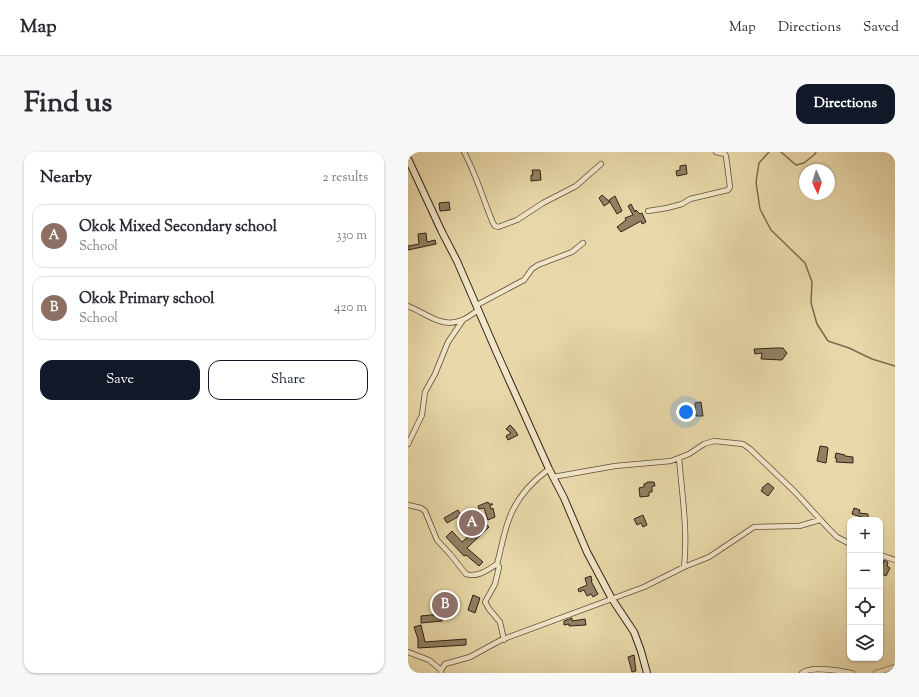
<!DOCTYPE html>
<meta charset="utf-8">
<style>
body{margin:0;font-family:"Sorts Mill Goudy",serif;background:#f7f7f7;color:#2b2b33}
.controls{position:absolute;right:12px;bottom:12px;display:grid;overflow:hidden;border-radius:8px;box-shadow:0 1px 3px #0004}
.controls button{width:36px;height:36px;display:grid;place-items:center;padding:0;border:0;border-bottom:1px solid #e1e1e2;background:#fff;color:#2b2b33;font:20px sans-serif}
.compass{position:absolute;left:391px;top:12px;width:36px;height:36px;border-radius:50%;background:#fff;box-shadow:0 1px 3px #0004;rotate:176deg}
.you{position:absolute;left:278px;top:260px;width:14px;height:14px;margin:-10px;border:3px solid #fff;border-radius:50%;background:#1a73e8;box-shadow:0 0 0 6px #1a73e833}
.badge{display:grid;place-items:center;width:26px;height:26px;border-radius:50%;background:#111827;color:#fff;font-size:13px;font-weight:700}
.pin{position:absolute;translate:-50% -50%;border:2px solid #fff;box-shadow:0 1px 4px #0006}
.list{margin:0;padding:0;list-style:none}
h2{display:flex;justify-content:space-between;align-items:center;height:52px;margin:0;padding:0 16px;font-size:17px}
h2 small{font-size:13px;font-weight:400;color:#7c7c81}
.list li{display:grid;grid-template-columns:26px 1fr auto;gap:12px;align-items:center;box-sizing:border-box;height:64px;margin:0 8px 8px;padding:0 8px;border:1px solid #e1e1e2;border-radius:12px}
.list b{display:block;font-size:15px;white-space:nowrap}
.list p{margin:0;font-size:13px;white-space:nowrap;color:#7c7c81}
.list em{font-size:13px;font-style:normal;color:#7c7c81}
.actions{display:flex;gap:8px;padding:12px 16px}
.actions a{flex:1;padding:9px 0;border:1px solid #111827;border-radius:12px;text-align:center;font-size:14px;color:#111827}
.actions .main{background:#111827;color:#fff}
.icon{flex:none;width:22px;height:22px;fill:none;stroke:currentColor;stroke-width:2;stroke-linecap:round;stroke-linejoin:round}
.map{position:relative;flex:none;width:487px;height:521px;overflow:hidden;border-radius:12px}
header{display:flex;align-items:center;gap:24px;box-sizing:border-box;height:56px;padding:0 20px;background:#fff;border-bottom:1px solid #e1e1e2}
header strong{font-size:19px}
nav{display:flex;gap:22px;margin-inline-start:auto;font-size:14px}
.intro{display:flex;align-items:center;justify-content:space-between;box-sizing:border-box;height:96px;padding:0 24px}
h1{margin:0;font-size:28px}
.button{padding:10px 18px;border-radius:12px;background:#111827;color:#fff;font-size:14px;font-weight:700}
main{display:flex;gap:24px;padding:0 24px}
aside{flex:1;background:#fff;border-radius:12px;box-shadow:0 1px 3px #0004}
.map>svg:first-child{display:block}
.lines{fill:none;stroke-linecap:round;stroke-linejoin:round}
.stream{stroke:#7b6a51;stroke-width:1.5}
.building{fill:#918163;stroke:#322116}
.street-casing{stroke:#604f3b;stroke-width:6}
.secondary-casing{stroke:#322116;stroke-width:8}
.street{stroke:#f1e6c8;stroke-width:4.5}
.secondary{stroke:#f1e6c8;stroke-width:6}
</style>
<header>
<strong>Map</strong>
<nav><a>Map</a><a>Directions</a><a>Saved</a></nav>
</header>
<div class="intro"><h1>Find us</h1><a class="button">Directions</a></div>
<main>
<aside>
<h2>Nearby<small>2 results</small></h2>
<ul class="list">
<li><span class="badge" style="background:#8d6e63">A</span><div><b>Okok Mixed Secondary school</b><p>School</p></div><em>330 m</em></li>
<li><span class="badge" style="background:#8d6e63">B</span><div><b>Okok Primary school</b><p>School</p></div><em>420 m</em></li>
</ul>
<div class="actions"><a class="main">Save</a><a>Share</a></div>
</aside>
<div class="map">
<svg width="487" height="521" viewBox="0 0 487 521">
<rect width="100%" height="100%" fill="#e9d9aa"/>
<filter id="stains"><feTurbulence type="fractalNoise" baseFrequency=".005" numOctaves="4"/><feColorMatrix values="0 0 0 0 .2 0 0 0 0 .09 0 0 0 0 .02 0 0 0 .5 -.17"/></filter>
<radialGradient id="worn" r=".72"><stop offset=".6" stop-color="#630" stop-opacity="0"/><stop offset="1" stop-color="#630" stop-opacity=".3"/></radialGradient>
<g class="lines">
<path class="stream" d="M 361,0 L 351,11 L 348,30 L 352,57 L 363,78 L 397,111 L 404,130 L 403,151 L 409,172 L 420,189 L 441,196 L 464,207 L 487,214
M 373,0 L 388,13 L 396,11 L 407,2 L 408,0"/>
</g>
<path class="building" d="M 278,13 L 279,22 L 269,24 L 268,19 L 272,18 L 272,14 Z
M 124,18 L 132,18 L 133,28 L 123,29 L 123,23 L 125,23 Z
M 194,43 L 202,50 L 201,48 L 207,44 L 214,59 L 209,62 L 202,50 L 196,54 L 191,46 Z
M 41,50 L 42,58 L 32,59 L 31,51 Z
M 223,52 L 227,60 L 228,58 L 232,62 L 234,61 L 238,70 L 234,72 L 233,69 L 213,80 L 209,75 L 218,68 L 217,66 L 225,63 L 220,54 Z
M 18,81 L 19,90 L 27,88 L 28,92 L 0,98 L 0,94 L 11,92 L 10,82 Z
M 368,196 L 375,196 L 379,201 L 374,208 L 353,207 L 354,201 L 347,202 L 346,197 Z
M 293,250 L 295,264 L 288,264 L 287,251 Z
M 102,273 L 106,277 L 110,283 L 100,288 L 98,284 L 103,281 L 98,277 Z
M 412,294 L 419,295 L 420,296 L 418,311 L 409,309 Z
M 428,301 L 437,303 L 437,304 L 445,305 L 445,311 L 428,310 L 429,307 L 427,306 Z
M 239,330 L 246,330 L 247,334 L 244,334 L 244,340 L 241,340 L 241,344 L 232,345 L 231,336 L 236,335 L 236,332 L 239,331 Z
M 360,331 L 366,336 L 360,344 L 353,339 L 355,336 L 354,336 Z
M 80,350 L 81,352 L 85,352 L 82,354 L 83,357 L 85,356 L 87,365 L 80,368 L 76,356 L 71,357 L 70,354 Z
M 446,356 L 452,358 L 451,361 L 460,362 L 460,367 L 444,362 Z
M 50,358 L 53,363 L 39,371 L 36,366 Z
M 65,359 L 81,375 L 59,396 L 75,410 L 71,414 L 58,403 L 56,404 L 38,385 L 44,379 L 54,390 L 63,382 L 53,372 Z
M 235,363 L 239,373 L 235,375 L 233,371 L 229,373 L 226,367 Z
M 476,408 L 480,410 L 479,414 L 482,416 L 478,424 L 472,421 L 472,415 L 474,416 Z
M 183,424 L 184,429 L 183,429 L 190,442 L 185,445 L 183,442 L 179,444 L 176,438 L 171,440 L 170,437 L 179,433 L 177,426 Z
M 65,443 L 72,446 L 67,461 L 60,458 Z
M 33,462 L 34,469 L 13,471 L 13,464 Z
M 164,466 L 164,469 L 177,467 L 178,473 L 161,474 L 161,472 L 156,473 L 156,469 Z
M 13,473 L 17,490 L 58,487 L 58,493 L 10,496 L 10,487 L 6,475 Z
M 226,503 L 228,519 L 224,520 L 220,505 Z"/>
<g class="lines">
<defs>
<path id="street" d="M 56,0 C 68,22 75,47 85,71 L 87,74 L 90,75 L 109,68 L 135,51 L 168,34 L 193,12
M 240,59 L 259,56 L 274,52 L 282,47 L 320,38 L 322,35 L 318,4 L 317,2 L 308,0
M 69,153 L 116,128 L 124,117 L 130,113 L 164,100 L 175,91
M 0,154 C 18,161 34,177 54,168 C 60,166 65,161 71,158
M 0,292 L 14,263 L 17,240 L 27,222 L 40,190 L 55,168
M 271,306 C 274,342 280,379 276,415
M 145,325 L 207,314 L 263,309 L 281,302 L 296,292 L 306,289 L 335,292 L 342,297 L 387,340 L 421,377 L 429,385 L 442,392
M 0,353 L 13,356 L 17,359 L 29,388 L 42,402 L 58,422 C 69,426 80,418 89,412
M 472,403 L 487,408
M 96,488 L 92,470 L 81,457 L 77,450 L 87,432 L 91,415 L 89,412 C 93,398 95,384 100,370 C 107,348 122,331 141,317
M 0,500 L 21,508 L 33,518
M 33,521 L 33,518 L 37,512 L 62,505 L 93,488 L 236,435 L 276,415 L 301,405 L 346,375 L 391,374 L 412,368
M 394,521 C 403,513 432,519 444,521
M 468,521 L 487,515"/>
<path id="secondary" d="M 0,7 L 34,80 L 49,109 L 88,199 L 141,317 L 156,346 L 179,400 L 204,447 L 226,480 L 233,499 L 239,521"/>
</defs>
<use href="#street" class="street-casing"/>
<use href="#secondary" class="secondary-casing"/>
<use href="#street" class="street"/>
<use href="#secondary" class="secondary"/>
</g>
<rect width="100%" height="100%" filter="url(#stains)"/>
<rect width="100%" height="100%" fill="url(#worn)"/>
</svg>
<div class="controls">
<button>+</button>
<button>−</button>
<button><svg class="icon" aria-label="locate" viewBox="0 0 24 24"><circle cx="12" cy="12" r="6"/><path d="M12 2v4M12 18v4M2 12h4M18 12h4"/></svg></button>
<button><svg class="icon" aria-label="layers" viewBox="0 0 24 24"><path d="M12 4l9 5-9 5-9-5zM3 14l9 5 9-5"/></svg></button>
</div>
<svg class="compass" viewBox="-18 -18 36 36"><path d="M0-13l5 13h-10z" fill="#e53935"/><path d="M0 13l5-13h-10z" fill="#7c7c81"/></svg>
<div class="you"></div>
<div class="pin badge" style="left:64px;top:371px;background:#8d6e63">A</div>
<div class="pin badge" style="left:37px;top:453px;background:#8d6e63">B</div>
</div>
</main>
